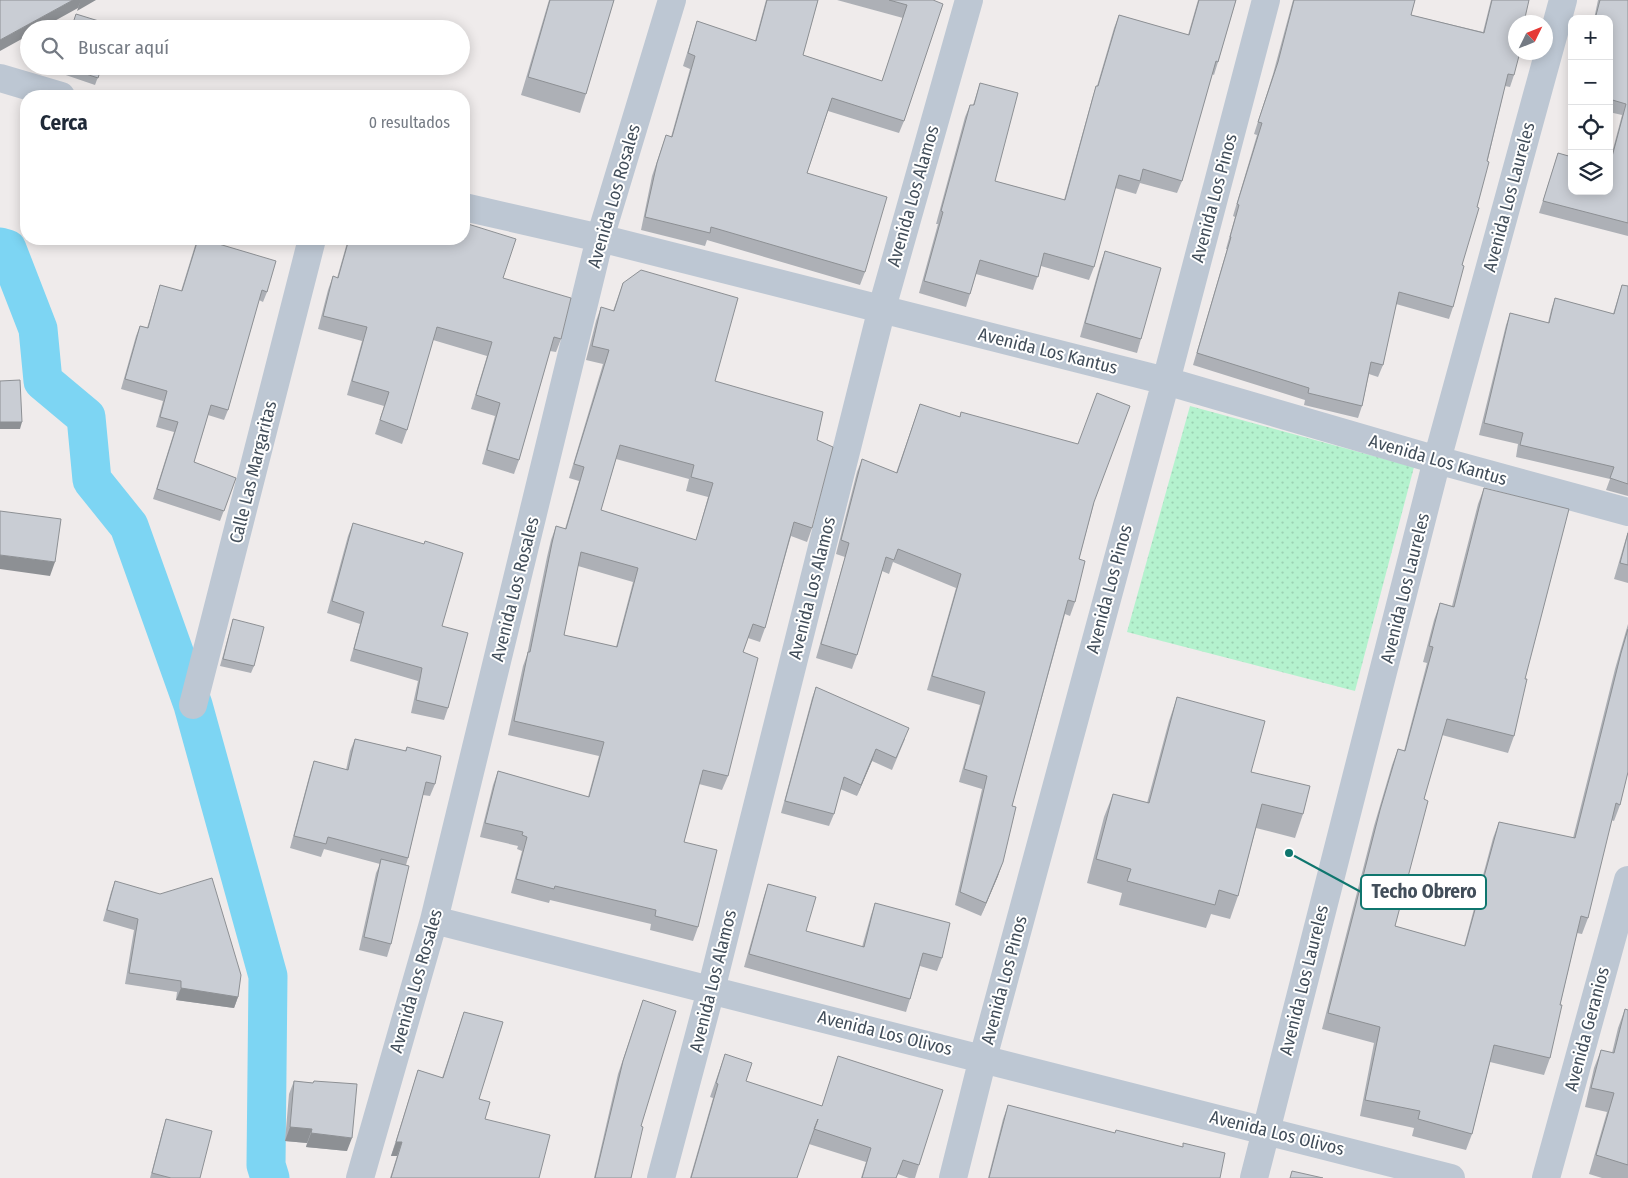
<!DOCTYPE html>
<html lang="es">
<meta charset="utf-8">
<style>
body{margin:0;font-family:"Fira Sans Condensed",sans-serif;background:#f2f2f3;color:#1f2937}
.controls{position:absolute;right:15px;top:15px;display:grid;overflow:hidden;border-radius:10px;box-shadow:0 2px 12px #0003}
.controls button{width:45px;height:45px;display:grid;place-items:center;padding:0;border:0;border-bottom:1px solid #e0e1e3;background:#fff;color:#1f2937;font:25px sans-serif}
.compass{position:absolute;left:1508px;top:15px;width:45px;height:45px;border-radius:50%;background:#fff;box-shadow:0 2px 12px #0003;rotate:47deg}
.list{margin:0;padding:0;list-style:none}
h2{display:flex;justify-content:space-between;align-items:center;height:65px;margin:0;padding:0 20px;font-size:21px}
h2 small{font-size:16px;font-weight:400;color:#747a83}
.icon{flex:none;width:28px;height:28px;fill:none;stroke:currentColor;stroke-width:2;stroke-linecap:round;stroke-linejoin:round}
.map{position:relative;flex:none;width:1628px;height:1178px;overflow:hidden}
.search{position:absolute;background:#fff;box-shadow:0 2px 12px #0003;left:20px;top:20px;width:450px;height:55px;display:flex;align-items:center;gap:12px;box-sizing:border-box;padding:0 18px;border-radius:28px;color:#747a83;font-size:19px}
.panel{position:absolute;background:#fff;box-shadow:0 2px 12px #0003;left:20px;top:90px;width:450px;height:155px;border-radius:20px}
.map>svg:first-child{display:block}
.park{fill:url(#park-dots)}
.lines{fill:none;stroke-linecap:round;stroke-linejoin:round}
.canal{stroke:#7dd5f3;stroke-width:39}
.minor{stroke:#bdc7d3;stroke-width:28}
.wall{fill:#adb0b6;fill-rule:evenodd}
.shaded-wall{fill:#8d9094}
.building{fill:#c9cdd4;stroke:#8d9094;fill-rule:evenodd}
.labels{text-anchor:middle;stroke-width:4;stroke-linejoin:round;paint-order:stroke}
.street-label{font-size:18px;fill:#424e5a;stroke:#fff}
.leader{fill:none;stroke:#0f766e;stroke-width:2}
.callout-dot{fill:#0f766e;stroke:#fff;stroke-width:2}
.callout{fill:#fff;stroke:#0f766e;stroke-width:2}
.callout-label{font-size:19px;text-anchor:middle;font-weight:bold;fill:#424e5a}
</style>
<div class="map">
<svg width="1628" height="1178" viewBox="0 0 1628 1178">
<defs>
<pattern id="park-dots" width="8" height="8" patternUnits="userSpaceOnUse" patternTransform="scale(1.25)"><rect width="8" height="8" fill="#b4f2ce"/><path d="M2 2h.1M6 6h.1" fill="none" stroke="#9cd1b3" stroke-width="1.8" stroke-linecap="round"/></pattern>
</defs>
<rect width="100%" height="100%" fill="#efebeb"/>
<path class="park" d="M 1190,406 L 1414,467 L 1355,691 L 1127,632 Z"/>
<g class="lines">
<path class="canal" d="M 0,247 L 7,249 L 38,329 L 43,381 L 86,417 L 92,480 L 129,526 L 193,705 L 268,976 L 266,1165 L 270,1178"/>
<path class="minor" d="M 0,78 L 61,96
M 464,207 L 600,238 L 1166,381 L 1437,460 L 1628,512
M 193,705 L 312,239
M 434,920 L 1451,1178
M 360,1178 L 434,920 L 600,238 L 672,0
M 661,1178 L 711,990 L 882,308 L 969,0
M 953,1178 L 983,1058 L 1166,381 L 1266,0
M 1254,1178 L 1437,460 L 1563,0
M 1546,1178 L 1628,880"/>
</g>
<path class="wall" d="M 549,0 L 614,0 L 586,94 L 580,113 L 521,95 Z
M 766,0 L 818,0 L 803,55 L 882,81 L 903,18 L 837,0 L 933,0 L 904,121 L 899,133 L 828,111 L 807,173 L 865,272 L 860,285 L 707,240 L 705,246 L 641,230 L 652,176 L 666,135 L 671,137 L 690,69 L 683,66 L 697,21 L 755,41 Z
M 1198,0 L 1236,0 L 1218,62 L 1214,75 L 1212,74 L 1182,181 L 1177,193 L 1140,183 L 1136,194 L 1115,188 L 1094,267 L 1089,280 L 1041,266 L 1033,290 L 976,274 L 970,294 L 966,307 L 919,293 L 938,224 L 936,224 L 965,117 L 970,105 L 973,105 L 980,83 L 995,181 L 1064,200 L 1092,99 L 1096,86 L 1097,86 L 1114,28 L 1119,15 L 1188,35 Z
M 1293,0 L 1415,0 L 1411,15 L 1483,32 L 1491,0 L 1529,0 L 1516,22 L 1514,75 L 1510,87 L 1505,86 L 1477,207 L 1462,265 L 1453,307 L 1449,319 L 1396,304 L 1383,365 L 1378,377 L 1369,374 L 1362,406 L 1358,418 L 1304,405 L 1305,400 L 1193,365 L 1227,249 L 1226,249 L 1235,217 L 1233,216 L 1257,135 L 1254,134 L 1273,74 Z
M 1598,0 L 1628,0 L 1628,236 L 1539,213 L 1558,153 L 1609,191 L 1609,164 L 1622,115 L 1609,112 L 1609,19 L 1594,19 Z
M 59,66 L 102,66 L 95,85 L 57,72 Z
M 197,239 L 267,292 L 263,302 L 259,300 L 228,410 L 224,420 L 208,415 L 194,462 L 236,478 L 220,521 L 153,499 L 174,432 L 156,427 L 163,401 L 121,389 L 136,336 L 140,326 L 147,328 L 160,285 L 181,291 Z
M 348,239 L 464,239 L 561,339 L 556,352 L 550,351 L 519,460 L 514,474 L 482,464 L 495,416 L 471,409 L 487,356 L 433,340 L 407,430 L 402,444 L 375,434 L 384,406 L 347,395 L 362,341 L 318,329 L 328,290 L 333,276 L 337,278 Z
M 1105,251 L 1141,339 L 1137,353 L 1080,337 L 1100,265 Z
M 623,283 L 715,381 L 817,440 L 812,528 L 807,542 L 791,536 L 765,628 L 760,642 L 748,638 L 743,652 L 728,776 L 722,790 L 699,784 L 684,842 L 698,927 L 693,941 L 650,930 L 651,924 L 550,900 L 549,903 L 511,893 L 522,851 L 517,849 L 518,846 L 480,837 L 493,785 L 498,771 L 588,797 L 599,756 L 508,735 L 523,666 L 527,655 L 547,557 L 551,540 L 556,526 L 565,529 L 579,481 L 569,478 L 603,364 L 586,360 L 596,321 L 601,307 L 613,311 ZM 616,459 L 689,479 L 686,491 L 708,497 L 696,540 L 601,510 ZM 578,566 L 633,582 L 616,647 L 564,635 Z
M 1622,285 L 1628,286 L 1628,496 L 1606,490 L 1610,479 L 1516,457 L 1518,444 L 1479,435 L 1506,325 L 1510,313 L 1548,323 L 1551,310 L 1555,298 L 1613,314 Z
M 920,404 L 1094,503 L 1079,559 L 1075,602 L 1070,616 L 1065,614 L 1012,806 L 998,876 L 981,916 L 955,905 L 982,789 L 959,782 L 980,705 L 927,690 L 956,588 L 893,562 L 889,574 L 882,571 L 857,655 L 852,669 L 816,658 L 845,557 L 836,554 L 857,472 L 862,459 L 896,473 Z
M 1484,488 L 1525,679 L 1514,736 L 1508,753 L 1442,735 L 1424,799 L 1395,926 L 1464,946 L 1493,838 L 1499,822 L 1573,838 L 1615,669 L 1628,624 L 1628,772 L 1620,805 L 1614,821 L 1611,820 L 1588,918 L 1582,934 L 1577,933 L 1560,1005 L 1550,1058 L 1544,1075 L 1490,1062 L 1472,1134 L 1466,1150 L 1412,1136 L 1414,1128 L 1360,1116 L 1374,1043 L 1322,1029 L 1374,826 L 1392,765 L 1398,749 L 1404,751 L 1427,663 L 1423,662 L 1434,620 L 1440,603 L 1452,606 L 1478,504 Z
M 353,523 L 442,626 L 448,708 L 444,720 L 411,713 L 418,681 L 350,661 L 360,624 L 327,613 L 348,536 Z
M 1628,531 L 1628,583 L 1614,579 Z
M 233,619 L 254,666 L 251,673 L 220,666 Z
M 816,687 L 905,739 L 892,770 L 872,761 L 857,796 L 840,789 L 834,814 L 829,826 L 781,813 L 812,698 Z
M 1177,697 L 1251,772 L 1303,814 L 1295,838 L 1256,828 L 1238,896 L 1230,919 L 1211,914 L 1206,928 L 1119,905 L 1122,893 L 1087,883 L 1104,817 L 1113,794 L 1147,803 L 1169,721 Z
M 355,739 L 405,751 L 407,747 L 435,784 L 430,796 L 423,795 L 408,858 L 406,865 L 391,944 L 387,957 L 359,950 L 376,873 L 380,864 L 324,849 L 321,857 L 290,848 L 310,773 L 314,761 L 346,770 L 350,751 Z
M 115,881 L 238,997 L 234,1008 L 176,1000 L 177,992 L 125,984 L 134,930 L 103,921 L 111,892 Z
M 768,884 L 806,931 L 862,947 L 871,915 L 875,903 L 942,958 L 937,971 L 920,966 L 910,999 L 906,1012 L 744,967 L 764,896 Z
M 643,1000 L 641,1126 L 631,1178 L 594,1178 L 618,1074 Z
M 1625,1009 L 1628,1010 L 1628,1178 L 1602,1178 L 1589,1174 L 1607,1112 L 1585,1107 L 1594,1068 L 1601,1050 L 1612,1053 L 1618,1028 Z
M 464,1012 L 479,1099 L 485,1119 L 539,1178 L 390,1178 L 397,1156 L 391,1156 L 418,1070 L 442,1078 Z
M 725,1054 L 746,1081 L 822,1106 L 838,1056 L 919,1165 L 915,1178 L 909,1178 L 898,1174 L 896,1178 L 861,1178 L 866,1162 L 809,1144 L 797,1178 L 690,1178 L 713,1098 L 710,1097 Z
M 294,1081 L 313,1083 L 314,1081 L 347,1151 L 306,1147 L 307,1143 L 285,1141 L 289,1094 Z
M 1008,1105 L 1220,1178 L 988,1178 L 1003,1119 Z
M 166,1119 L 200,1178 L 150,1178 L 162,1132 Z"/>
<path class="shaded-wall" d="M 73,0 L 81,0 L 78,8 L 40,29 L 29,29 L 29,35 L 0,51 L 0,40 Z
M 81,0 L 96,0 L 77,11 Z
M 0,422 L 22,422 L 20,429 L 0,429 Z
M 0,555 L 55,562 L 50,576 L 0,569 Z
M 876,749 L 872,761 L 857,796 L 861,785 Z
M 1003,862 L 998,876 L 981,916 L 986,903 Z
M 181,988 L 238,997 L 234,1008 L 176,1000 Z
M 290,1127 L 312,1129 L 307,1143 L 285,1141 Z
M 311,1133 L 352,1138 L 347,1151 L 306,1147 Z
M 396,1142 L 402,1142 L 397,1156 L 391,1156 Z"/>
<path class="building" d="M 0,0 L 73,0 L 0,40 Z
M 550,0 L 614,0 L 586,94 L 528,77 Z
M 767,0 L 818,0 L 803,55 L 882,81 L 907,5 L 889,0 L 933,0 L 943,4 L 904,121 L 832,98 L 807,173 L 887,197 L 865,272 L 711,227 L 710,233 L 645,217 L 657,163 L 666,135 L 672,137 L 695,56 L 688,53 L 697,21 L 756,41 Z
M 1199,0 L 1236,0 L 1218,62 L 1216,61 L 1182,181 L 1143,169 L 1140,181 L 1119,175 L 1094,267 L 1044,253 L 1038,277 L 980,260 L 970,294 L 924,281 L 943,212 L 941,211 L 970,105 L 974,105 L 980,83 L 1018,93 L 995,181 L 1065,200 L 1096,86 L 1098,86 L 1119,15 L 1189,35 Z
M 1294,0 L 1415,0 L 1411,15 L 1484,33 L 1492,0 L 1529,0 L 1524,22 L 1516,22 L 1516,52 L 1520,52 L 1514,75 L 1508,74 L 1487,161 L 1489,162 L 1477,207 L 1479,208 L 1462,265 L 1464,266 L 1453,307 L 1399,292 L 1383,365 L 1371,362 L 1362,406 L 1308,393 L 1309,388 L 1197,353 L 1231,237 L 1230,237 L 1239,205 L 1237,204 L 1262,123 L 1258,122 L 1278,62 Z
M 1600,0 L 1628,0 L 1628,223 L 1543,201 L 1558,153 L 1572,157 L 1572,191 L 1609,191 L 1609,168 L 1626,104 L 1609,99 L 1609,19 L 1595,19 Z
M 76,14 L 115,26 L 114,29 L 71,29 Z
M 62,66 L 102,66 L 98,78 Z
M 468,224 L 516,239 L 503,278 L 571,298 L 561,339 L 554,337 L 519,460 L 487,450 L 500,403 L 476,395 L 492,342 L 437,327 L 407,430 L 380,420 L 389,392 L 352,381 L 367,327 L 323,316 L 333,276 L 338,278 L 349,239 L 464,239 L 464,226 L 466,227 Z
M 198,239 L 202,239 L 276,261 L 267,292 L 262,290 L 228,410 L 211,405 L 194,462 L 236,478 L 224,511 L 157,489 L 178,422 L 160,417 L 167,391 L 125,379 L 140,326 L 148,328 L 160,285 L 182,291 Z
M 1105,251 L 1161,268 L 1141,339 L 1085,323 Z
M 641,270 L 738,298 L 715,381 L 823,412 L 817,440 L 833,447 L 812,528 L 794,522 L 765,628 L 753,624 L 743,652 L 758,658 L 728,776 L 703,770 L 684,842 L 717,850 L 698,927 L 655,916 L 656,910 L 555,886 L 554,889 L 516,879 L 527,837 L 522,835 L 523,832 L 485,823 L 498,771 L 589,797 L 604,742 L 514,721 L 528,652 L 530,652 L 552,543 L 556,526 L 566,529 L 584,467 L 574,464 L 609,350 L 592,346 L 601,307 L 614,311 L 623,283 ZM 620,445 L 694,465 L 691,477 L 713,483 L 696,540 L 601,510 ZM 581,552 L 638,568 L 617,647 L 564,635 Z
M 1622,285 L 1628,286 L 1628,484 L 1610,478 L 1614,467 L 1520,445 L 1523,433 L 1484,423 L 1510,313 L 1549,323 L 1555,298 L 1614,314 Z
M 20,380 L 22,422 L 0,422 L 0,381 Z
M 1097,393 L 1130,406 L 1094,502 L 1079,559 L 1085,561 L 1075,602 L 1068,600 L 1012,806 L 1016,807 L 1003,862 L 986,903 L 960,892 L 987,776 L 964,769 L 985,692 L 932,676 L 961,574 L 898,549 L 894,560 L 886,557 L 857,655 L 821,644 L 849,543 L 841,540 L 862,459 L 897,473 L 920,404 L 960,417 L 961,412 L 1078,444 Z
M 1484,488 L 1569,509 L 1525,679 L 1527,679 L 1514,736 L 1447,719 L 1424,799 L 1428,801 L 1395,926 L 1465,946 L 1499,822 L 1575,838 L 1621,653 L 1628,629 L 1628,772 L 1620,805 L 1616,803 L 1588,918 L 1581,916 L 1560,1005 L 1562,1005 L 1550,1058 L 1494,1045 L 1472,1134 L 1418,1119 L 1420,1111 L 1365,1100 L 1380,1027 L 1328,1013 L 1380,810 L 1398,749 L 1405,751 L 1433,647 L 1429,646 L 1440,603 L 1454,607 Z
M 0,511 L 61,519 L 55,562 L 0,555 Z
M 353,523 L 424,544 L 425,541 L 463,553 L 442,626 L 468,633 L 448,708 L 416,700 L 422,668 L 354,649 L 364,612 L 332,601 Z
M 1628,533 L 1628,565 L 1620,563 Z
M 233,619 L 264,627 L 254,666 L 223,659 Z
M 816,687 L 909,728 L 896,758 L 876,749 L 861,785 L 844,777 L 834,814 L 785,801 Z
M 1177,697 L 1265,721 L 1251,772 L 1310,786 L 1303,814 L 1262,804 L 1238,896 L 1219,890 L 1215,905 L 1127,881 L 1131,869 L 1096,859 L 1113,794 L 1149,803 Z
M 355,739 L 406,751 L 407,747 L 441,756 L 435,784 L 426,782 L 408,858 L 328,837 L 326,844 L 294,836 L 314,761 L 348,770 Z
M 381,859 L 409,866 L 391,944 L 364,937 Z
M 212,878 L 241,975 L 238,997 L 181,988 L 181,981 L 129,973 L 138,919 L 107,910 L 115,881 L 160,894 Z
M 768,884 L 816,897 L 806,931 L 864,947 L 875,903 L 950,923 L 942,958 L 923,953 L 910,999 L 749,954 Z
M 643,1000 L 676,1011 L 641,1126 L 643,1127 L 631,1178 L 595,1178 L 623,1061 Z
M 1625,1009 L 1628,1010 L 1628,1165 L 1596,1155 L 1614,1093 L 1591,1088 L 1601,1050 L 1614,1053 Z
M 464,1012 L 503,1022 L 479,1099 L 490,1102 L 485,1119 L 550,1135 L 539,1178 L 391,1178 L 402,1142 L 396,1142 L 418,1070 L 443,1078 Z
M 725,1054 L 752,1063 L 746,1081 L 822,1106 L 838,1056 L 943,1090 L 919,1165 L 903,1160 L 896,1178 L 862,1178 L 871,1148 L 814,1129 L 818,1119 L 797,1178 L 691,1178 L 718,1084 L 716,1083 Z
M 294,1081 L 313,1083 L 314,1081 L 357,1084 L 352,1138 L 311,1133 L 312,1129 L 290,1127 Z
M 1008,1105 L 1115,1133 L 1116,1130 L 1183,1147 L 1183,1143 L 1225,1153 L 1220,1178 L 989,1178 Z
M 166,1119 L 212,1131 L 200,1178 L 171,1178 L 152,1173 Z
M 1292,1171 L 1323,1178 L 1290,1178 Z"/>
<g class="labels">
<g class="street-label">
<text transform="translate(614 196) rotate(-74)" y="6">Avenida Los Rosales</text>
<text transform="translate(913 196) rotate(-74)" y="6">Avenida Los Alamos</text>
<text transform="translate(1509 197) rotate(-75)" y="6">Avenida Los Laureles</text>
<text transform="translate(1214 198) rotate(-75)" y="6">Avenida Los Pinos</text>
<text transform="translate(1048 351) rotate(14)" y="6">Avenida Los Kantus</text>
<text transform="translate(1438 460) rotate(16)" y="6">Avenida Los Kantus</text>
<text transform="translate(253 472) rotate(-76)" y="6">Calle Las Margaritas</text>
<text transform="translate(812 588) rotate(-76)" y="6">Avenida Los Alamos</text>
<text transform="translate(1405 588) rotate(-76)" y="6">Avenida Los Laureles</text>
<text transform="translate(515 589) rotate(-76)" y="6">Avenida Los Rosales</text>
<text transform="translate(1109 589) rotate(-75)" y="6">Avenida Los Pinos</text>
<text transform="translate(1004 980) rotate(-75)" y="6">Avenida Los Pinos</text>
<text transform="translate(1304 980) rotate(-76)" y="6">Avenida Los Laureles</text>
<text transform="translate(416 981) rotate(-74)" y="6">Avenida Los Rosales</text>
<text transform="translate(713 981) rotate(-76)" y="6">Avenida Los Alamos</text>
<text transform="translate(1587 1029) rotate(-75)" y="6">Avenida Geranios</text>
<text transform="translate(885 1033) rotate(14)" y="6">Avenida Los Olivos</text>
<text transform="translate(1277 1133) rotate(14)" y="6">Avenida Los Olivos</text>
</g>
</g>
<path class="leader" d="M1289 853L1361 892"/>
<circle class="callout-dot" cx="1289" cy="853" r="5"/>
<rect class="callout" x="1361" y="875" width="125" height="34" rx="5"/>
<g class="callout-label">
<text x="1424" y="898">Techo Obrero</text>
</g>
</svg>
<div class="controls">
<button>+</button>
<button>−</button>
<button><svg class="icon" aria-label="locate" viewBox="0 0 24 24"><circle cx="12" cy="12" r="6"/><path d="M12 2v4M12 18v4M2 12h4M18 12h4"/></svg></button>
<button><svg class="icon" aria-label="layers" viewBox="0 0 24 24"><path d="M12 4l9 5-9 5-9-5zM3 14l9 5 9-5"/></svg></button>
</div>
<svg class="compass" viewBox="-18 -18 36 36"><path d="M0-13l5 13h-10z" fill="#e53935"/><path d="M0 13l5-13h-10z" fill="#747a83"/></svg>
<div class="search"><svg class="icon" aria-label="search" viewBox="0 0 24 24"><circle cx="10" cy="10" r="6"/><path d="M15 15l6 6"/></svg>Buscar aquí</div>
<section class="panel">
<h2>Cerca<small>0 resultados</small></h2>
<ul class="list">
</ul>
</section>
</div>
